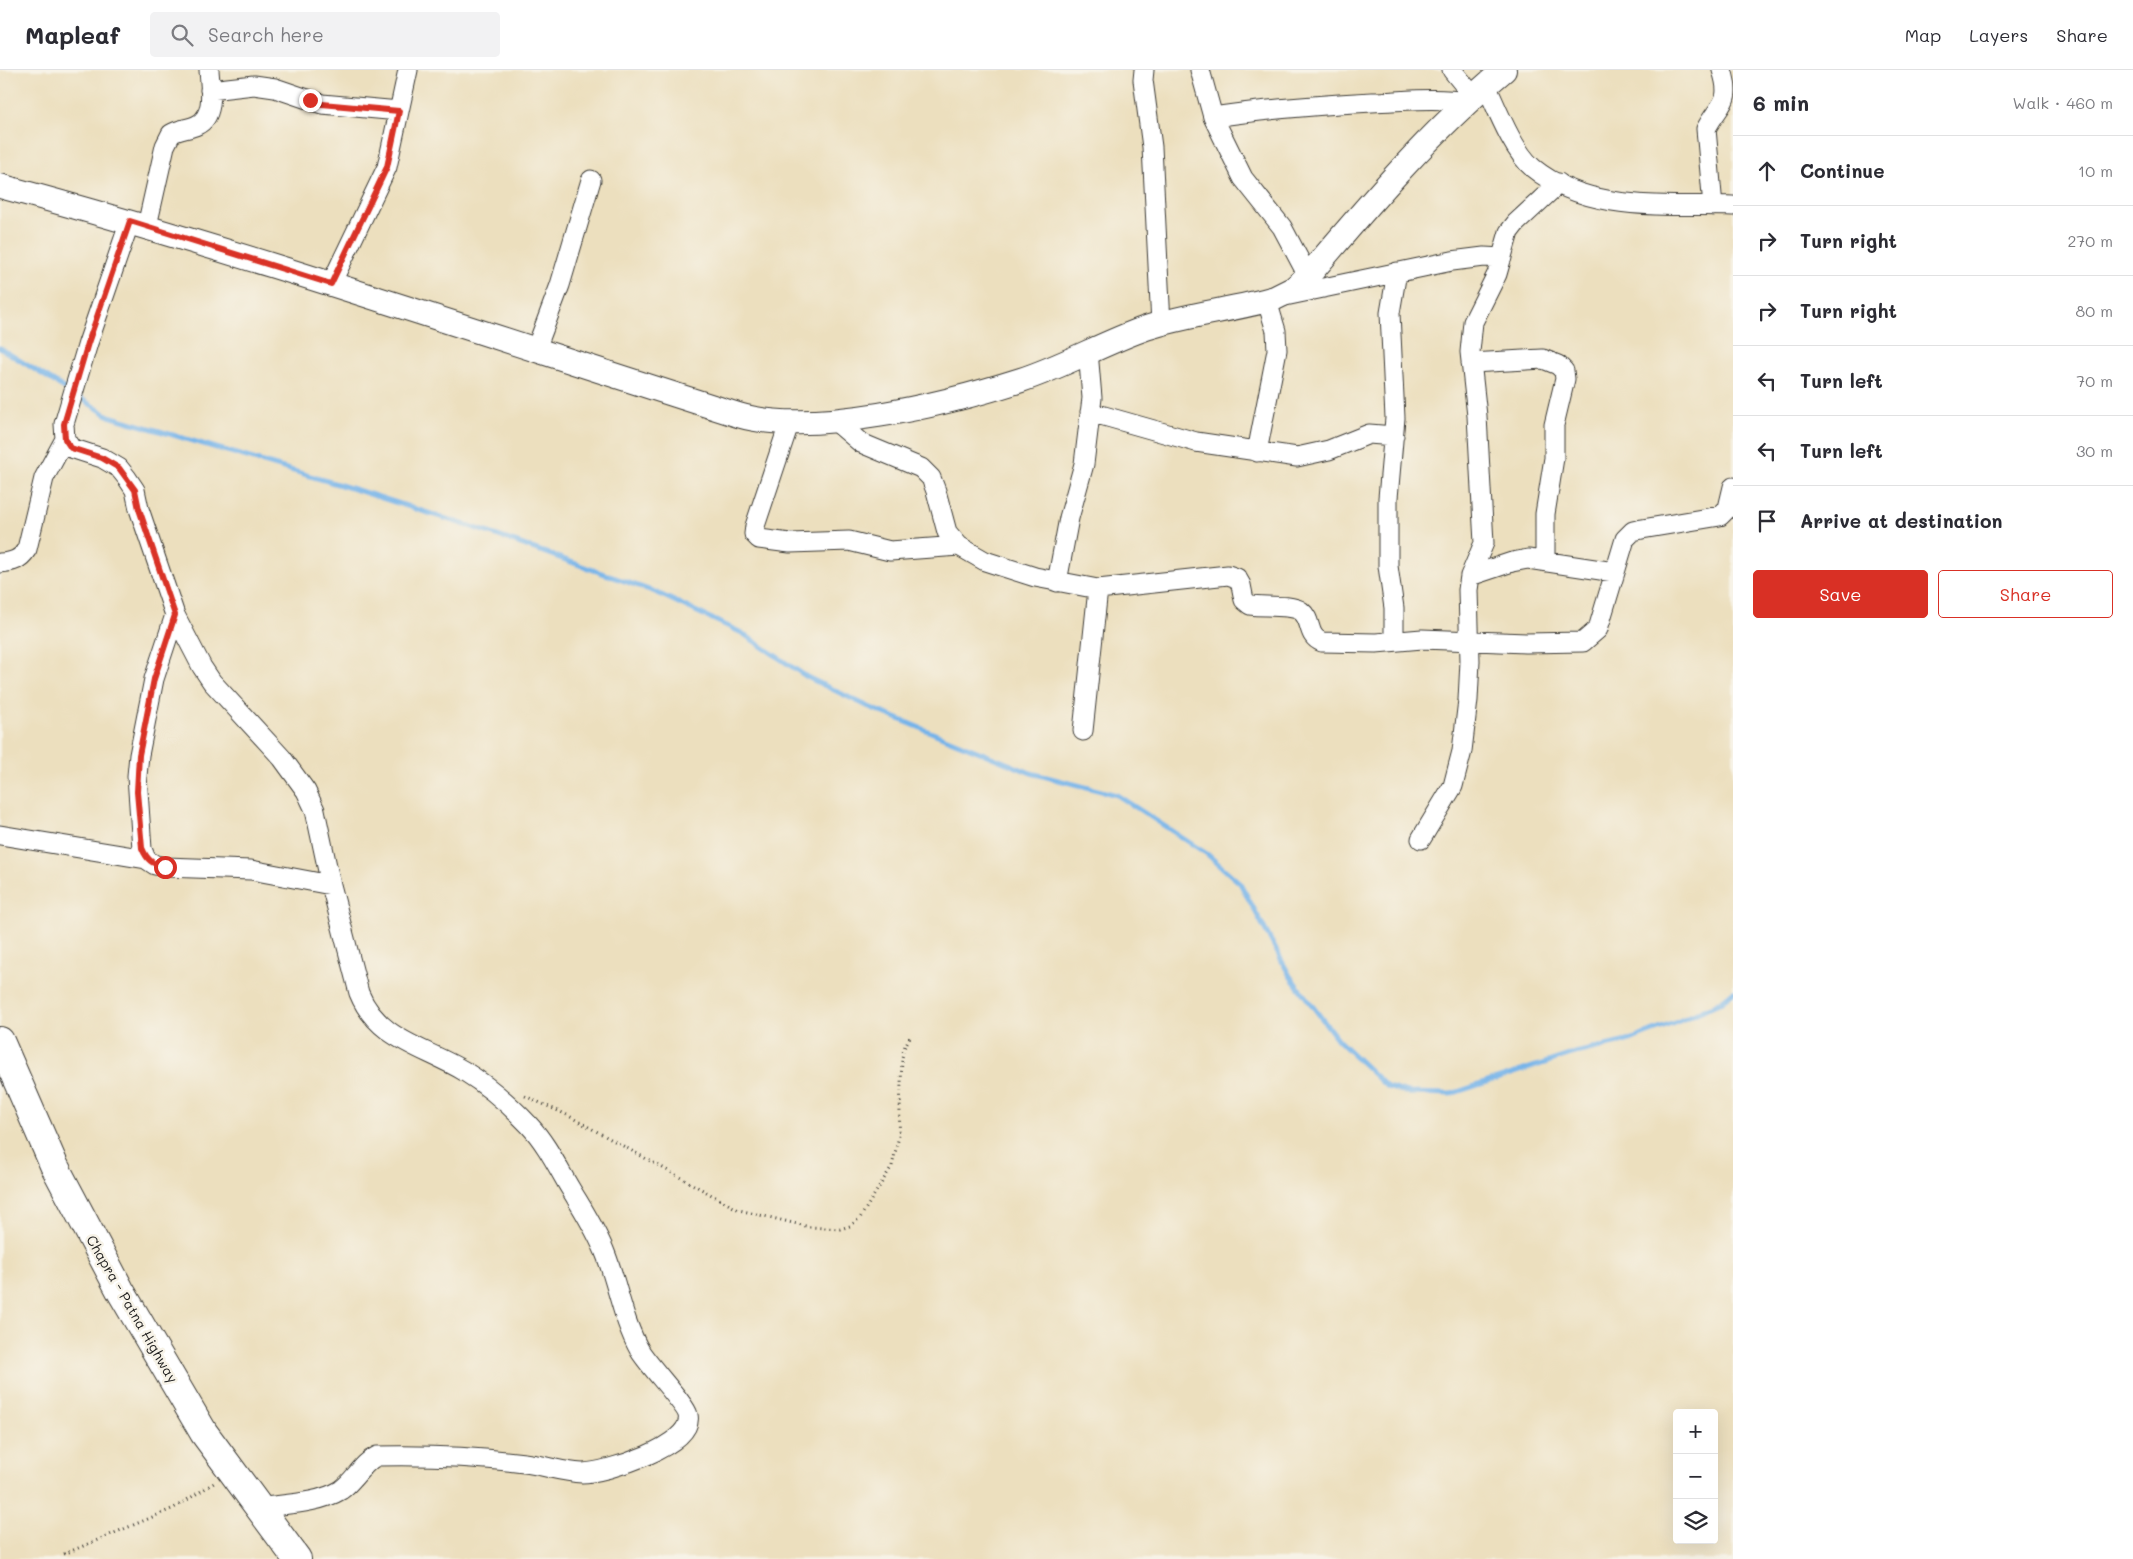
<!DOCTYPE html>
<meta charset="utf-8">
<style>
body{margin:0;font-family:Mali,sans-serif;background:#f2f2f3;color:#2b2b33}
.controls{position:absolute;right:15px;bottom:15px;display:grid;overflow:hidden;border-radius:5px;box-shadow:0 5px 20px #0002}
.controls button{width:45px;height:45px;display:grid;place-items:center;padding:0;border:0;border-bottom:1px solid #e1e1e2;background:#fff;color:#2b2b33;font:25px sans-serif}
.stop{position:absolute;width:15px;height:15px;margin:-11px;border:4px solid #d93025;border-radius:50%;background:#fff}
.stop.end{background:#d93025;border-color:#fff;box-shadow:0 1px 5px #0008}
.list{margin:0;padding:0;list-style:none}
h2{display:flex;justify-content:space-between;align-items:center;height:65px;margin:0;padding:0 20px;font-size:21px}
h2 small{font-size:16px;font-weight:400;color:#7c7c81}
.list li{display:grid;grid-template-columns:32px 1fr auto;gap:15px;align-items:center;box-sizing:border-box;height:70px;padding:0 20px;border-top:1px solid #e1e1e2}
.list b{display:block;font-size:19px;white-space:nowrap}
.list em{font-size:16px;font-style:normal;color:#7c7c81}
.actions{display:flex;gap:10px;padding:15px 20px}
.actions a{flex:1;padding:11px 0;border:1px solid #d93025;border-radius:5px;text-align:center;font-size:18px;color:#d93025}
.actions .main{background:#d93025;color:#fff}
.icon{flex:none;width:28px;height:28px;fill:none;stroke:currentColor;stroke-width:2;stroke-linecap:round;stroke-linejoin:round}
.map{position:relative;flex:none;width:1733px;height:1489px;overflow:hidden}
header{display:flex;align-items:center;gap:30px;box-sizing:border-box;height:70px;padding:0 25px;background:#fff;border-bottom:1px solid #e1e1e2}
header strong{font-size:24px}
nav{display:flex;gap:28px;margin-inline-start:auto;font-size:18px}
.search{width:350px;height:45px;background:#f2f2f3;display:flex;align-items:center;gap:12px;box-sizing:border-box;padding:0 18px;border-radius:5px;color:#7c7c81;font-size:19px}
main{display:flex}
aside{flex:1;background:#fff}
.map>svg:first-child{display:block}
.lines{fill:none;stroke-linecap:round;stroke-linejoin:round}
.stream{stroke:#76b4e9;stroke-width:5}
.minor-casing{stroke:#3b3934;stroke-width:21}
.tertiary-casing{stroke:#3b3934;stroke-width:26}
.trunk-casing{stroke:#3b3934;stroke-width:30}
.path{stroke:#3b3934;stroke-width:3;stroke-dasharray:1 4;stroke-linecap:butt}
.minor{stroke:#fff;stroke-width:19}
.tertiary{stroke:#fff;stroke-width:24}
.trunk{stroke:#fff;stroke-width:28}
.route{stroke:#d93025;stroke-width:6}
.labels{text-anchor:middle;stroke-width:5;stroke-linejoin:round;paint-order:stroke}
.street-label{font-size:14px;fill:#1c1c1c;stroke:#f7f3e8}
</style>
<header>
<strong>Mapleaf</strong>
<div class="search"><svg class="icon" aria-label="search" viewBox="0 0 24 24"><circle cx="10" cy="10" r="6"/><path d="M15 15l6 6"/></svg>Search here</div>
<nav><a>Map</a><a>Layers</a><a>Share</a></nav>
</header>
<main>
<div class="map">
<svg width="1733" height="1489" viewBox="0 0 1733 1489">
<rect width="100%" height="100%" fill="#f7f3e8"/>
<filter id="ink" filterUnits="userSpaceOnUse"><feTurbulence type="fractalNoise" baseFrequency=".02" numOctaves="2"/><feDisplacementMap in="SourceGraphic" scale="10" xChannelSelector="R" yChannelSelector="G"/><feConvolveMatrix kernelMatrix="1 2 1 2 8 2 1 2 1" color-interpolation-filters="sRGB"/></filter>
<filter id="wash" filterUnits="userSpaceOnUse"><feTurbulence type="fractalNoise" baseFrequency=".0096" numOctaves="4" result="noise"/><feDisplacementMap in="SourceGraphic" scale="20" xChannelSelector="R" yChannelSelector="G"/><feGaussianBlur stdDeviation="1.12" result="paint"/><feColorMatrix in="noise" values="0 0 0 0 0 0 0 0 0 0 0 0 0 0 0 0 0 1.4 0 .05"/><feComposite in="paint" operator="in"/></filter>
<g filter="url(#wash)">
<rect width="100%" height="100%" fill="#ecdfbe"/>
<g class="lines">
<path class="stream" d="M 0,278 L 109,346 L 354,419 L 487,462 L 655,522 L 742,563 L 807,607 L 869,637 L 1031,703 L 1117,725 L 1207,784 L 1240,813 L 1290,906 L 1338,970 L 1387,1017 L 1408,1023 L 1451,1024 L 1575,983 L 1627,971 L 1677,952 L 1719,933 L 1733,922"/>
</g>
</g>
<g filter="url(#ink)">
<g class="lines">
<defs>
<path id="minor" d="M 1144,0 L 1143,10 L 1152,77 L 1161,254
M 1200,0 L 1213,47 L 1243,108 L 1282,157 L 1308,206
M 1452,0 L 1473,26
M 1486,15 C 1497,39 1513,81 1533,98 C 1588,143 1667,134 1733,136
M 210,20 L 254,15 L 275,18 L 322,34 L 399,41
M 1213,47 C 1266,39 1319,35 1372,32 C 1404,31 1436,27 1467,32
M 1713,136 L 1706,59 C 1719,33 1733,34 1722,0
M 130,151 L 88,273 L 64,354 L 65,369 L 71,378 L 102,388 L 119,398 L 127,408 L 135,420 L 139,439 L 175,545 L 202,597 L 212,612 L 282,688 L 306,721 L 315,740 L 331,815 L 359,923 C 378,970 424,977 464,1001 C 487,1015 510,1035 529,1055 C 546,1073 557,1096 570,1118 C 583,1140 597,1161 606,1185 C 618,1216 623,1251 640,1281 C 649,1296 686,1335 688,1345 C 695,1376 604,1403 582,1403 C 562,1402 543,1395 524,1393 C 477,1387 426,1385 377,1386 C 362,1393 355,1410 341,1420 C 318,1434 283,1434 258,1438
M 147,156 L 165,76 L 171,64 C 179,59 189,59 197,55 C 216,46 210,17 209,0
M 331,214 L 387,97 L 408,0
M 1285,226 L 1452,191 L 1484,187 L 1502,188
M 536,279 L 560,215 L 591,110
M 1471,293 L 1543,289 L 1558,295 L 1564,301 L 1565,309 L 1554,355 L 1554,388 L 1545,444 L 1545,491
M 1090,342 L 1196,372 L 1297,387 L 1329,380 L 1369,364 L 1394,366
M 834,350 L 861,373 L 921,398 L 931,408 L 936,421 L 947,462 L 959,476 L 985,491 L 1035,507 L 1098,519 L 1228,505 L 1237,508 L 1241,515 L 1244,530 L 1250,535 C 1263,537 1291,534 1301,541 C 1313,550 1306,566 1322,572 L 1376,573 L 1422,569 L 1526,573 L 1583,572 L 1598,559 L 1625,469 L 1633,461 L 1642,459 L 1720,446 L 1728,438 L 1733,417
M 790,351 L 755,456 L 754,464 L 759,469 L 790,473 L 849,471 L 890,481 L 959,476
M 1257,382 L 1277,280 L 1276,261 L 1267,231
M 0,493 C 13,492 20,490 27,479 L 44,408 L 65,369
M 1470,506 L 1512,492 L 1528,489 L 1614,502
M 1057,512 L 1069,448 L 1084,394 L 1092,328 L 1088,281
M 175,545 L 154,609 L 139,685 L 137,706 L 142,779 L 146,789 L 155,795 L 165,797 L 251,800 L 331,815
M 1394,571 L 1394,538 L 1388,496 L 1388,428 L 1395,348 L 1390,243 L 1397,202
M 1083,661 L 1098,519
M 0,765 L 146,789
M 1421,769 L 1453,716 L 1462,681 L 1468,630 L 1470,591 L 1468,520 L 1470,506 L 1484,473 L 1477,346 L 1470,282 L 1473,252 L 1497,204 L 1509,162 L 1516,153 L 1559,113"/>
<path id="tertiary" d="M 0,116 C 249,183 492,267 738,345 C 813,367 946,334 1021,310 C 1064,296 1103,273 1146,258 C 1188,244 1233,240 1275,228 L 1293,219 L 1308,206 C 1369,134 1431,61 1504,0"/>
<path id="trunk" d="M 0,971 L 54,1095 L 120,1220 L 204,1363 L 297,1489"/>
</defs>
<use href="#minor" class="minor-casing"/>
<use href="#tertiary" class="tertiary-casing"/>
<use href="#trunk" class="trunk-casing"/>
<path class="path" d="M 525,1026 L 567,1045 L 739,1140 L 810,1157 L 840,1159 L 850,1156 L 860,1148 L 892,1096 L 899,1066 L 902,988 L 904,978 L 911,965
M 64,1484 L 174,1438 L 214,1413"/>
<use href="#minor" class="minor"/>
<use href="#tertiary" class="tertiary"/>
<use href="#trunk" class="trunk"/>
</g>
</g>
<g class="lines" filter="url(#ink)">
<path class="route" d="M 165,797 C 152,794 147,790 142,778 L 137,722 L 139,685 L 154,609 L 175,545 L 139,439 L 135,420 L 119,398 L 102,388 L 71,378 L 65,369 L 64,354 L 88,273 L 130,151 L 331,214 L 387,97 L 399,41 L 322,34 L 310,30"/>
</g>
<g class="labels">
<g class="street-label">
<text transform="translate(132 1239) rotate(60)" y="5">Chapra - Patna Highway</text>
</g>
</g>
</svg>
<div class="controls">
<button>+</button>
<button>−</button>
<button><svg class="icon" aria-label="layers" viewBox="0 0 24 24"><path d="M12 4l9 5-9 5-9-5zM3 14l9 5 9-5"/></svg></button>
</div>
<div class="stop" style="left:165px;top:797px"></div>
<div class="stop end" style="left:310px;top:30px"></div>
</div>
<aside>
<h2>6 min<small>Walk · 460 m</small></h2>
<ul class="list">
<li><svg class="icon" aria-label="ahead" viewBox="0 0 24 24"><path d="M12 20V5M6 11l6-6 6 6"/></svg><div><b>Continue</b></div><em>10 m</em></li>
<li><svg class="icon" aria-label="right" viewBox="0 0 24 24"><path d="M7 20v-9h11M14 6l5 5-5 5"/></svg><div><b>Turn right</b></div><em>270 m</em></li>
<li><svg class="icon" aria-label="right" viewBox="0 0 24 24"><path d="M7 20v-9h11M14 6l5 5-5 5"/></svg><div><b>Turn right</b></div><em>80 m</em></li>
<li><svg class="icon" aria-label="left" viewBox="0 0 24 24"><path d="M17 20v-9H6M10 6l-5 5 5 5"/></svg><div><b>Turn left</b></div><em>70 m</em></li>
<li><svg class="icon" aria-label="left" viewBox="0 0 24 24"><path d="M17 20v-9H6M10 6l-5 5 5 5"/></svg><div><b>Turn left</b></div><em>30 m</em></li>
<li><svg class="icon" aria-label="arrive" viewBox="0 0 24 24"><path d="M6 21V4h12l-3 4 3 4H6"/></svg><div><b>Arrive at destination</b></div></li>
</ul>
<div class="actions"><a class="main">Save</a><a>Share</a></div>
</aside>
</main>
